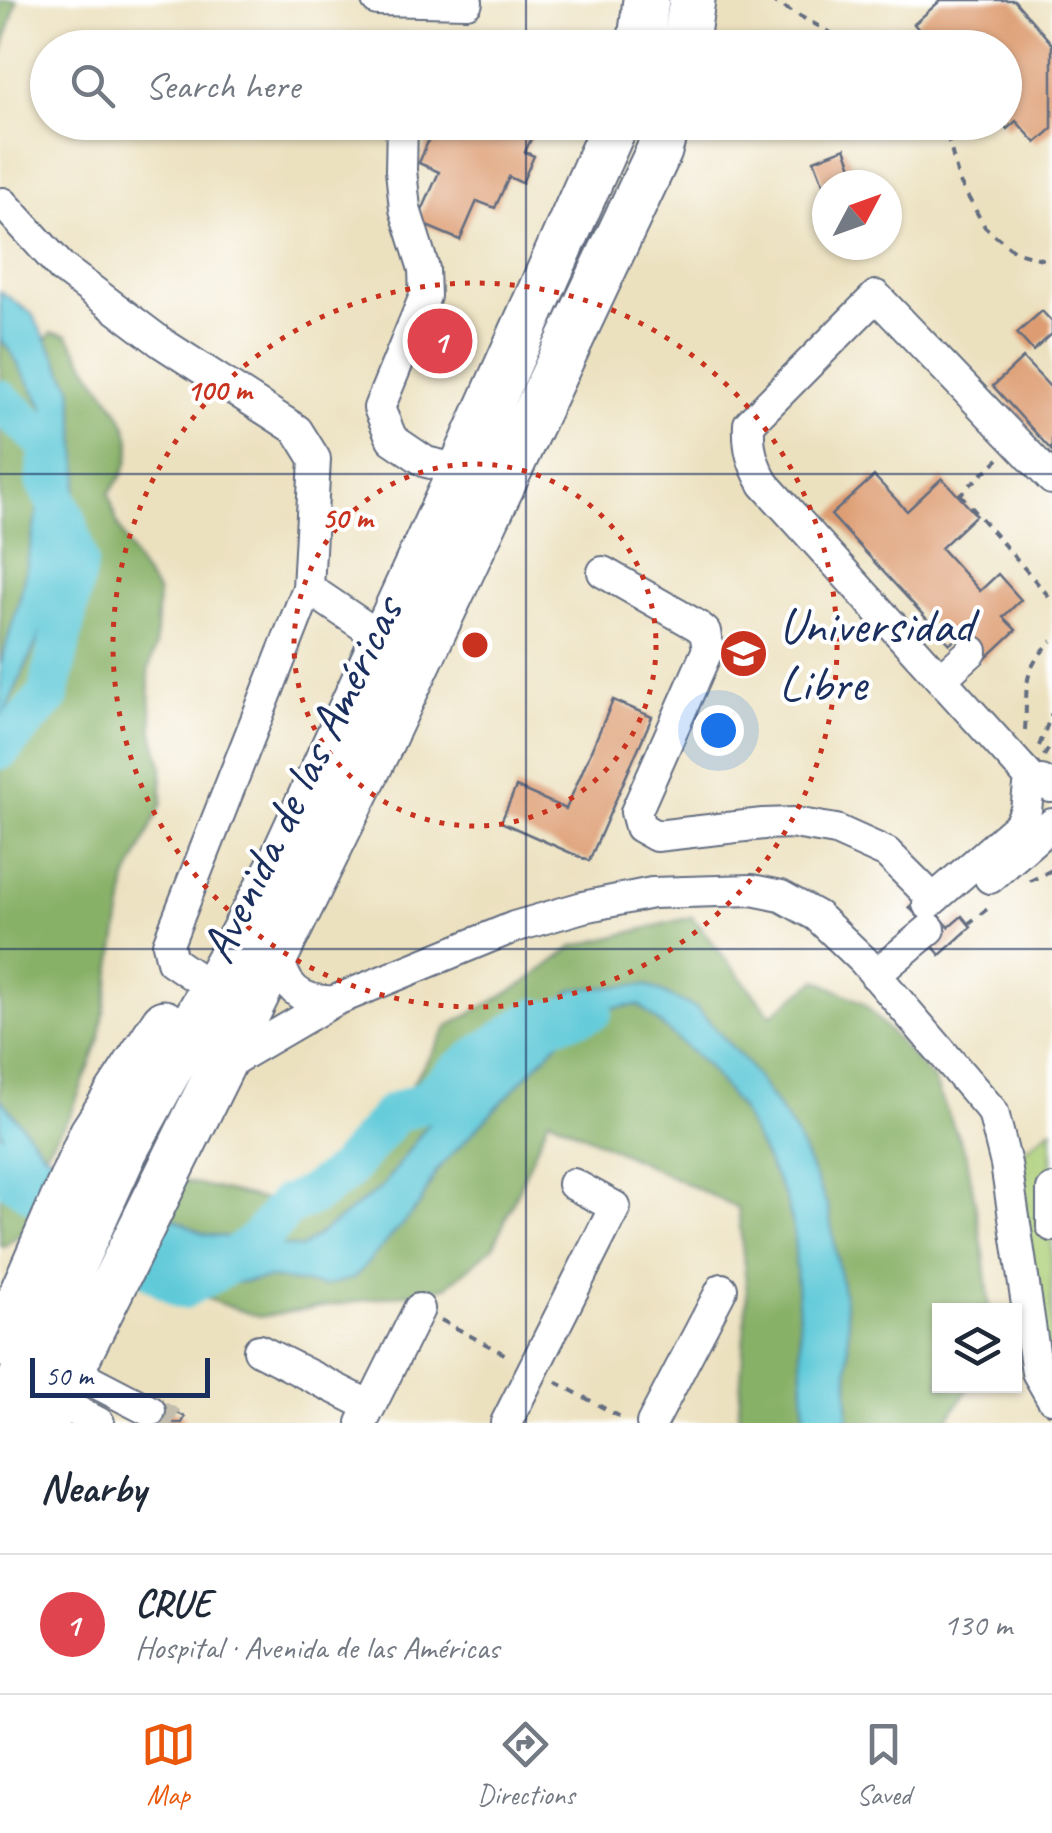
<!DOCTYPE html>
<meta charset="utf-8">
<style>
body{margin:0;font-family:Caveat,sans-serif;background:#f6f6f7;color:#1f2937}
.controls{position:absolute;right:30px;bottom:30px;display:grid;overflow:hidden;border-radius:0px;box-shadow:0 2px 8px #0004}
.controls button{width:90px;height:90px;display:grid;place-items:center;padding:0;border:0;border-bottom:2px solid #e0e1e3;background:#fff;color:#1f2937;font:50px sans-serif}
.compass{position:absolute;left:812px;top:170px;width:90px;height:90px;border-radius:50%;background:#fff;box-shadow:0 2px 8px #0004;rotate:49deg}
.scale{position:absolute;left:30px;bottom:25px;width:180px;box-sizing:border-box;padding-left:10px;border:5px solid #1b2f5e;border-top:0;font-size:28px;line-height:35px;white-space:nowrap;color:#1b2f5e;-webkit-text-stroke:8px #fff;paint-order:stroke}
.you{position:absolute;left:718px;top:730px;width:35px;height:35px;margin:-25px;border:8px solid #fff;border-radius:50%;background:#1a73e8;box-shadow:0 0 0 15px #1a73e833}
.badge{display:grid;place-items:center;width:65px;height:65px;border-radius:50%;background:#ea580c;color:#fff;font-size:32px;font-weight:700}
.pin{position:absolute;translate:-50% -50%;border:5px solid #fff;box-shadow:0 2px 10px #0006}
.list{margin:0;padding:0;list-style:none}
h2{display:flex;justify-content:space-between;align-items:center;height:130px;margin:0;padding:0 40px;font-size:42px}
h2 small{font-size:32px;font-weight:400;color:#747a83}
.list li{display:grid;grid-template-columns:65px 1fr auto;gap:30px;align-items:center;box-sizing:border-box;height:140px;padding:0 40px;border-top:2px solid #e0e1e3}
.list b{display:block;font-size:38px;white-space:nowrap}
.list p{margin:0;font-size:32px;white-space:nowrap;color:#747a83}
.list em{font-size:32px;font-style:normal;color:#747a83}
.icon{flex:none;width:55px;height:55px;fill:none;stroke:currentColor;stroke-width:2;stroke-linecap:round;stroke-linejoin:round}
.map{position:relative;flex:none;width:1052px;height:1423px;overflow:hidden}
.search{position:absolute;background:#fff;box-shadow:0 2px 8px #0004;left:30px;right:30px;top:30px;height:110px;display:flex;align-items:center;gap:25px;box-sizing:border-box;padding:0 35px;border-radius:55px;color:#747a83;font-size:38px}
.sheet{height:270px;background:#fff}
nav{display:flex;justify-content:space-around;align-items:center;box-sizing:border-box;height:140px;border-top:2px solid #e0e1e3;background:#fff;font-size:28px;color:#747a83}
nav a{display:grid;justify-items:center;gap:5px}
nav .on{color:#ea580c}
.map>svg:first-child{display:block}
.green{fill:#abce76;stroke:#637e6a;stroke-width:2.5}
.forest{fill:#88b167;stroke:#527062;stroke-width:2.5}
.water{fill:#5ec9d8;stroke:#3c7c9b;stroke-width:2.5}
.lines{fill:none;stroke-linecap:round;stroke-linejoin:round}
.river{stroke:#5ec9d8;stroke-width:42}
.building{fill:#dd9c71}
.minor-tunnel{stroke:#c2bdac;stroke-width:30;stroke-dasharray:30 15;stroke-linecap:butt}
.minor-casing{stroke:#646d80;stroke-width:34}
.highway-casing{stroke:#646d80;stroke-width:49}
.path{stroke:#646d80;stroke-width:4;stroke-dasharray:8 8;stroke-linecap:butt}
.minor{stroke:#fff;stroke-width:30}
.highway{stroke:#fff;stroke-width:45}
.grid{fill:none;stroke:#1b2f5e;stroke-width:2.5;stroke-opacity:0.55}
.ring{fill:none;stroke:#c8321e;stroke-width:5;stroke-dasharray:5 10}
.labels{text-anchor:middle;stroke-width:8;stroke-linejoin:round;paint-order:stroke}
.poi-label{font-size:50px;fill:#1b2f5e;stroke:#fff;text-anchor:start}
.street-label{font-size:50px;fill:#1b2f5e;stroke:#fff}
.centre{fill:#c8321e;stroke:#fff;stroke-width:5}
.ring-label{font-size:30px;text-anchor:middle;font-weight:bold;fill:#c8321e;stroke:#fff;stroke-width:8;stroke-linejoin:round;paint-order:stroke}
</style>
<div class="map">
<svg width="1052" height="1423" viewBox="0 0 1052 1423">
<rect width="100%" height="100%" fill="#fff"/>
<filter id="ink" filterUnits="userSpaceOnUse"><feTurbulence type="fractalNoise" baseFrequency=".01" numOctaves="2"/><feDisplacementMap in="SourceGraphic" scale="20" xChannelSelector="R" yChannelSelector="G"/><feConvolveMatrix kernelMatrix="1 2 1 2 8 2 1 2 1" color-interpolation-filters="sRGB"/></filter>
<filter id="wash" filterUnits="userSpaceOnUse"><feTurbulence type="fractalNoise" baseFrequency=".0048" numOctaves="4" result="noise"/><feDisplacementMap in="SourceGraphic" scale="40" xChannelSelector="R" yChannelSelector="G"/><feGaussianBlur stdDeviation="2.25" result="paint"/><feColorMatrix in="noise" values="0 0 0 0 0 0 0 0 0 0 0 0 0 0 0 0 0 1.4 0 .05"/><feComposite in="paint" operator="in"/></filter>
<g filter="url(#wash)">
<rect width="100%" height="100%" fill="#ece1bf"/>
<path class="green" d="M 1052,1129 L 1052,1398 L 1006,1164 Z"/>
<path class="forest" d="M 0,0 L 17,0 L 0,59 Z
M 52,333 L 67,335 C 76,348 84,362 93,375 C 124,418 150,445 109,493 L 117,523 L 136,562 L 158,593 L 155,649 L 148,671 L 153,733 L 162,766 L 162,803 L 127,880 L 99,1041 L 71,1114 L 44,1153 L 0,1098 L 0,723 L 49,615 L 72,387 L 46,339 Z
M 0,339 L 9,349 L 43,406 L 51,445 L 20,598 L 0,666 Z
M 692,917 L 771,1015 L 817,980 L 863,1003 L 933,1079 L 967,1157 L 984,1255 L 990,1310 L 940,1310 L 940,1386 L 970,1386 L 945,1423 L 848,1423 L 848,1321 L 828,1207 L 794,1131 L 749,1066 L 697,1009 L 573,989 L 465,1082 L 435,1114 L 382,1187 L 301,1248 L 204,1234 L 158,1211 L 175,1179 L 287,1205 L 344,1172 L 393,1114 L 449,1026 L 525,983 L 573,947 Z
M 639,1005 L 706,1065 L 741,1110 L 786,1199 L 794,1231 L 805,1423 L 738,1423 L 747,1292 L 738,1208 L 549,1118 L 494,1246 L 446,1287 L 259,1317 L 123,1269 L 135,1245 L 176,1266 L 224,1284 L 272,1278 L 324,1286 L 420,1204 L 436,1171 L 589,1010 Z
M 0,1131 L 53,1200 L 42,1217 L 3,1247 L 0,1244 Z"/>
<path class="water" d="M 0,291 L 32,314 L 72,387 L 79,474 L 49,615 L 0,723 L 0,666 L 20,598 L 51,445 L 43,406 L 9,349 L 0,339 Z
M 647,985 L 697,1009 L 749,1066 L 794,1131 L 828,1207 L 848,1321 L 848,1423 L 805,1423 L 794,1232 L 786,1199 L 741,1110 L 706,1065 L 639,1005 L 589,1010 L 436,1171 L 420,1204 L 354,1278 L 324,1286 L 272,1278 L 224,1284 L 176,1266 L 53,1200 L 0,1131 L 0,1098 L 44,1153 L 204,1234 L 301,1248 L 382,1187 L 435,1114 L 465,1082 L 573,989 Z"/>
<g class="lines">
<path class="river" d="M 0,401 L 51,445 L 46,480 L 66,521 L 77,562 L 48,696 L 0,749
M 0,1156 L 14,1179 L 183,1288 L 222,1267 L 258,1241 L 287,1205 L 310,1196 L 344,1172 L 393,1114 L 424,1102 L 459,1071 L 536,1019 L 548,1023 L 592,1010"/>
</g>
<g id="blocks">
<path class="building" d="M 941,0 L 1014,0 L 1052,44 L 1052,129 L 1036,143 L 1016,121 L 1007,129 L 1001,122 L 1004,122 L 1004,48 L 935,48 L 914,24 Z
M 436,122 L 474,122 L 496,134 L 500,123 L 532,137 L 525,152 L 534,156 L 522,183 L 509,177 L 495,208 L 477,201 L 460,240 L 417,222 L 439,172 L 419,163 Z
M 845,148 L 859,185 L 827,185 L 827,194 L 814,160 Z
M 1042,311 L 1052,322 L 1052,334 L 1033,351 L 1017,333 Z
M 1023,358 L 1052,389 L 1052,451 L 993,386 Z
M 874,476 L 907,511 L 942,478 L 976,515 L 941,548 L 980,591 L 998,574 L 1021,600 L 1003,617 L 1016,630 L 982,662 L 958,637 L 950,644 L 831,515 Z
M 613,700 L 652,717 L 589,861 L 501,822 L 516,787 L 566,809 Z
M 921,896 L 949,927 L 962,916 L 971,927 L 940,955 L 931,944 L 938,938 L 909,907 Z
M 155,1401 L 185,1417 L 182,1423 L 144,1423 Z"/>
</g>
</g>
<g filter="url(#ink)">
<use href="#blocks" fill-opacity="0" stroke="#646d80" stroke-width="2.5"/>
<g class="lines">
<path class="minor-tunnel" d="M 150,1411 L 173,1423"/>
<defs>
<path id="minor" d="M 377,0 L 467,2
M 402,122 L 401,170 L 405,209 L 424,269 L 425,296 L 379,408 L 392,439 L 426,462 L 461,470
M 3,203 L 62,268 L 162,343 L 297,430 L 315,459 L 308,588
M 603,572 L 698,626 L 705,632 L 708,649 L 636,812 L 640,827 L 656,836 L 763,824 L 794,823 L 836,830 L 887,853 L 933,899
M 941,679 L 972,651
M 1034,782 L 764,484 C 752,463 748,448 749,424 L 876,296 L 1052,479
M 990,878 L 1052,824
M 928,904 L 1019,825 L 1026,810 L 1029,786 L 1042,781 L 1051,787
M 279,952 C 282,986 300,1003 334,1001
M 875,975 L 930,929
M 194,976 L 172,961 L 168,944 L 308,588 L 383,639
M 221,1067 L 334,1001 L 514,927 L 583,907 L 652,893 L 752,890 L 781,896 L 817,916 L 863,960 L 993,1112 L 1006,1164 L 1037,1372 L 1052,1398
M 1052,1190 L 1052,1226
M 259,1350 L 370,1406
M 71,1370 L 150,1411
M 57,1401 L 99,1423
M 362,1423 L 419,1309
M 506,1423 L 615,1207 L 573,1184
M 652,1423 L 722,1289"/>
<path id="highway" d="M 640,48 L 646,0
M 685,48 L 692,0
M 0,1344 L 92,1134 L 164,1023
M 1,1423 L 125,1150 L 278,869 L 461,470 L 616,122
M 45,1423 L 380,744 L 659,151 L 667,122"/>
</defs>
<use href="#minor" class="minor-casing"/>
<use href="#highway" class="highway-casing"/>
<path class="path" d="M 770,0 L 859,48
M 939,122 L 949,141 L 959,181 L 985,227 L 1014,251 L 1052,262
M 960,494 L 1052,600
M 958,496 L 999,459
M 1025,730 C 1028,687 1020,672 1052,641
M 1039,746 L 1052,713
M 1044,756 L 1052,743
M 1030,881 L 1052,870
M 968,924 L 992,905
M 441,1320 L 508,1356
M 556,1382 L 626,1420"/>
<use href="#minor" class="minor"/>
<use href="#highway" class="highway"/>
</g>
</g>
<path class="grid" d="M 526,0 L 526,48M 526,122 L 526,1423M 0,474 L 1052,474M 0,949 L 1052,949"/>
<g class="ring">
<circle cx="475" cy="645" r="181"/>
<circle cx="475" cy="645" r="362"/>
</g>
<defs>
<symbol id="university-disc" viewBox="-11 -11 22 22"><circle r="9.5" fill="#c8321e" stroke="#fff"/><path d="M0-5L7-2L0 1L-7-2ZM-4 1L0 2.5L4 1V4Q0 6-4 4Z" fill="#fff"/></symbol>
</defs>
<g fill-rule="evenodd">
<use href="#university-disc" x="716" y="626" width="55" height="55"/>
</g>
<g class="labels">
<g class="poi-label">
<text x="779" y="642">Universidad<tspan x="779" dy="58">Libre</tspan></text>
</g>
<g class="street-label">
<text transform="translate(300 779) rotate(-64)" y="18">Avenida de las Américas</text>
</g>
</g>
<circle cx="475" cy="645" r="15" class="centre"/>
<g class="ring-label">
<text x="219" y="400">100 m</text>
<text x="347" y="528">50 m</text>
</g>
</svg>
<div class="controls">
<button><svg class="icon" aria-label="layers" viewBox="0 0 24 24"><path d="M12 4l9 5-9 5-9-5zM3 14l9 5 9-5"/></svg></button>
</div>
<svg class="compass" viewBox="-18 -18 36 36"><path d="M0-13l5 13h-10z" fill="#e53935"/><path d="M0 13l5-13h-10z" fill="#747a83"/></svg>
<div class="scale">50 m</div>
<div class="you"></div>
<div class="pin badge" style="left:440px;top:341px;background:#e0444e">1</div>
<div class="search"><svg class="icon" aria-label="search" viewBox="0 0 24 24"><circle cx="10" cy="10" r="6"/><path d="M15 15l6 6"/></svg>Search here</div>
</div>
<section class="sheet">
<h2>Nearby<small></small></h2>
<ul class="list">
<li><span class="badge" style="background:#e0444e">1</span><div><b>CRUE</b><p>Hospital · Avenida de las Américas</p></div><em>130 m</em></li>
</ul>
</section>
<nav>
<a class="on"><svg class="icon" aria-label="map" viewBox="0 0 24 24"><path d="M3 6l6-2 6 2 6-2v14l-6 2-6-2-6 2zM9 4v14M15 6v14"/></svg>Map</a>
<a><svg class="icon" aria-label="directions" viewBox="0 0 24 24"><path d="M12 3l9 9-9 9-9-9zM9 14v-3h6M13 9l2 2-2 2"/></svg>Directions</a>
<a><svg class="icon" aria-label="saved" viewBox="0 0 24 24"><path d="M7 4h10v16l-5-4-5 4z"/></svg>Saved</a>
</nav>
